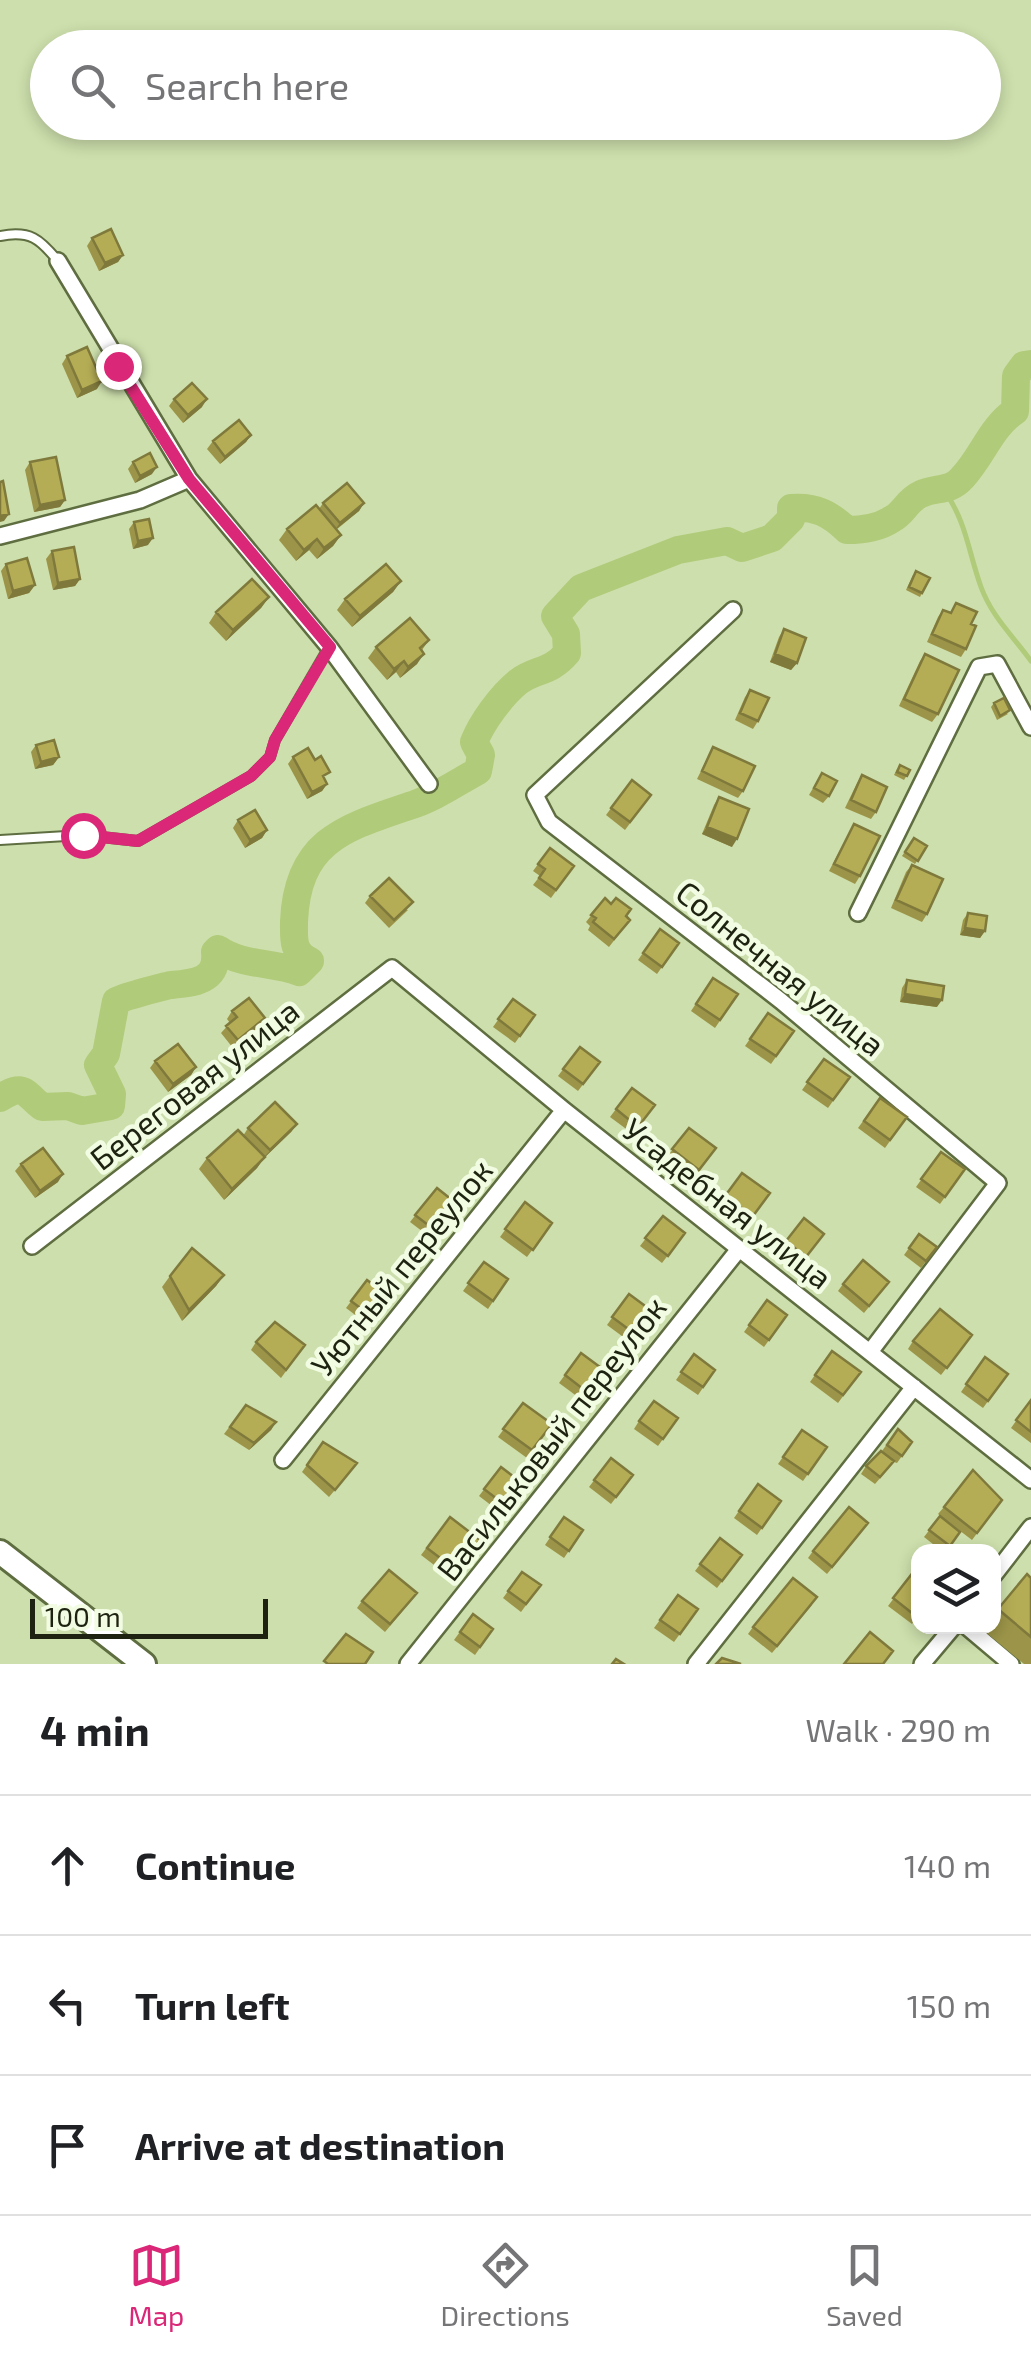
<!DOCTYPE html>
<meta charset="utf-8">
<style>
body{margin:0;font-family:"Exo 2",sans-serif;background:#f6f6f6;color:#202124}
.controls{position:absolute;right:30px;bottom:30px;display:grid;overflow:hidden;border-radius:20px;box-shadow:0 5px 15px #0003}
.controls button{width:90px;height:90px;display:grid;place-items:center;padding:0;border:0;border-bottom:2px solid #e0e0e0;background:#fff;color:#202124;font:50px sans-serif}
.scale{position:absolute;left:30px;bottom:25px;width:238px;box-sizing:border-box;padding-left:10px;border:5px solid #1d2310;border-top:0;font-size:28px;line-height:35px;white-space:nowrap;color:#1d2310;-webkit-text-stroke:8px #f2fce3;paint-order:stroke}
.stop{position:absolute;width:30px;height:30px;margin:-22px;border:8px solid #db2777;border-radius:50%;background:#fff}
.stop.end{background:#db2777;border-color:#fff;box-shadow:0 2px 10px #0008}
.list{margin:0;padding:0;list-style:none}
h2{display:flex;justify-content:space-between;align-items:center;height:130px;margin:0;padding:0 40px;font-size:42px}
h2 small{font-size:32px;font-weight:400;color:#757577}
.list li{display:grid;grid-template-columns:65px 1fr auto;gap:30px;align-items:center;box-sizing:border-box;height:140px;padding:0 40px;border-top:2px solid #e0e0e0}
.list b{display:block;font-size:38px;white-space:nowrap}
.list em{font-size:32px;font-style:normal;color:#757577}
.icon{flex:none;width:55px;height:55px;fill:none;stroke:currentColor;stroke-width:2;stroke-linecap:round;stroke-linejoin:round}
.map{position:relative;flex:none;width:1031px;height:1664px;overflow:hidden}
.search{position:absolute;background:#fff;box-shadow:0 5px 15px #0003;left:30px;right:30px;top:30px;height:110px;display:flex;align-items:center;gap:25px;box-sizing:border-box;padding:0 35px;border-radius:55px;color:#757577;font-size:38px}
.sheet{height:550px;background:#fff}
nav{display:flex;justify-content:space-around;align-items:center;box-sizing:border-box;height:140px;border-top:2px solid #e0e0e0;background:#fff;font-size:28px;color:#757577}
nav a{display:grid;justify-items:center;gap:5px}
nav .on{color:#db2777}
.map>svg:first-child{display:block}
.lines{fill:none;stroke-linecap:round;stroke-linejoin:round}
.stream{stroke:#b0cb7a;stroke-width:5}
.river{stroke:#b0cb7a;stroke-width:28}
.lane-casing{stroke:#5f6e40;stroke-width:12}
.street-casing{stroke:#5f6e40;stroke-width:20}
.secondary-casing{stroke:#5f6e40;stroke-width:28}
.lane{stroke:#fff;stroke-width:8}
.street{stroke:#fff;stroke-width:15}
.secondary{stroke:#fff;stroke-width:22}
.wall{fill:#9c9549}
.shaded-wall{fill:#7f793c}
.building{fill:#b5ad55;stroke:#7f793c;stroke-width:2.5}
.route{stroke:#db2777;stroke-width:12}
.labels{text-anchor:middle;stroke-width:9;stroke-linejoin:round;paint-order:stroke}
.street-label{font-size:32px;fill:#1d2310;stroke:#f2fce3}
</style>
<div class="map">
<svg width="1031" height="1664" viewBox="0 0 1031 1664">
<rect width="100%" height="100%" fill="#cddfac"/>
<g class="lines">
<path class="stream" d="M 944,490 C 967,523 968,551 981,587 C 992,617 1013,636 1031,661"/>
<path class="river" d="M 0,1098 C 25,1082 25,1094 42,1107 L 68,1106 L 82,1111 L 111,1106 L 112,1094 L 98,1065 L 106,1054 L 116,1001 C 119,998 165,986 171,985 C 194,983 218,981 215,952 L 218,949 C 242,966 274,962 299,972 L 310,961 C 292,952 294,940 294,922 C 297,841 344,828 409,806 C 433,799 456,783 478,771 L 481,755 L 474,742 C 482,722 501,696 518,682 C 536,668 549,674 567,653 L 566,634 L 555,616 L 581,588 L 678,550 L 727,541 L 742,548 L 772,538 L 791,519 L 791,508 C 816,506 830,514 847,530 C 862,530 880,527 892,519 C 904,513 907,500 921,494 C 936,487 950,492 962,478 C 982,457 991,427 1015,411 L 1016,376 L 1024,365 L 1031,364"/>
<defs>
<path id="lane" d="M 0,236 C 30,230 40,239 58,261
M 0,840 L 83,835 L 138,841 L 251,776 L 270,757 L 275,740 L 329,647"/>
<path id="street" d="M 58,261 L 189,479 L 329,647 L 429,784
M 0,536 L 140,500 L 189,479
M 733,610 L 535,795 L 549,822 L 781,1001 L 998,1183 L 870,1352
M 858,913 L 979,667 L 997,664 L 1031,727
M 32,1246 L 392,968 L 564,1110 L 1031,1480
M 283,1460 L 564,1110
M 994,1575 L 1031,1527
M 966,1626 L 1011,1664
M 408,1664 L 739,1249
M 696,1664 L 914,1387
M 922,1664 L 954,1626"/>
<path id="secondary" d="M 0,1552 L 144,1664"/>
</defs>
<use href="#lane" class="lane-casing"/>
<use href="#street" class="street-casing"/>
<use href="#secondary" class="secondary-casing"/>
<use href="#lane" class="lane"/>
<use href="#street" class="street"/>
<use href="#secondary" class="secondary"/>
</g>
<path class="wall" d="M 92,238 L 123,255 L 118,262 L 99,271 L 87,246 Z
M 67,356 L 97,389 L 77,398 L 62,364 Z
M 174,399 L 202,407 L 183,423 L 169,406 Z
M 251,435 L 246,442 L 220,464 L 207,449 L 213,441 Z
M 30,462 L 65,500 L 60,507 L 34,512 L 25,470 Z
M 133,462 L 152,474 L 135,483 L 128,469 Z
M 323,503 L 364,503 L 359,511 L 336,530 L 341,535 L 333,546 L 317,559 L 309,550 L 296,561 L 279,540 L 287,529 L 319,509 Z
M 134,522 L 148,545 L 133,549 L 129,529 Z
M 52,551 L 80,579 L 75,586 L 53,590 L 46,559 Z
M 6,564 L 35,585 L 29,593 L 8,599 L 1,571 Z
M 913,575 L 922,593 L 920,597 L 906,590 Z
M 401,581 L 393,592 L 352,627 L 337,610 L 345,599 Z
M 269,597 L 261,608 L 226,641 L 209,623 L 216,612 Z
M 956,603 L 971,624 L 966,649 L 961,657 L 927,642 L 938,617 L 943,610 L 950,613 Z
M 784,629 L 797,663 L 791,670 L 770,662 L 779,637 Z
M 429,640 L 422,650 L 417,664 L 400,678 L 396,672 L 387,680 L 368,658 L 376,647 Z
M 925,654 L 938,714 L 932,722 L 899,706 L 920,661 Z
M 750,690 L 758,721 L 753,729 L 735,720 L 745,697 Z
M 994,703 L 1008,714 L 997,720 L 991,707 Z
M 36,745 L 59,757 L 53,765 L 35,769 L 31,752 Z
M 713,747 L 743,791 L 738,798 L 697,779 Z
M 293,757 L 325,779 L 327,784 L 322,791 L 307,799 L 288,764 Z
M 897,769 L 910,770 L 904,780 L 894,775 Z
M 822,773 L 829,796 L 823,803 L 809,795 Z
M 862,775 L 876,812 L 871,819 L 845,808 L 857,783 Z
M 632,780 L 651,795 L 625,830 L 606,815 Z
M 719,797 L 732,847 L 702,834 L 714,805 Z
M 238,820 L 267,830 L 262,838 L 245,848 L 233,828 Z
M 854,824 L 860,876 L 855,884 L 829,871 Z
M 914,838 L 927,846 L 915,864 L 902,856 Z
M 550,848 L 574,866 L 551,898 L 533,885 L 540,876 L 533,871 Z
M 912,865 L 927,914 L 922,922 L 891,908 L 906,872 Z
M 370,896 L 408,910 L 389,928 L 365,903 Z
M 605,898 L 630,920 L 609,947 L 588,930 L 590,926 L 586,922 Z
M 968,913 L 985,931 L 980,938 L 960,935 L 963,920 Z
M 660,929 L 679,943 L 657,974 L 638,960 Z
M 713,978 L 738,994 L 715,1028 L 691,1011 Z
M 907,980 L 937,1007 L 900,1002 L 902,988 Z
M 513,999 L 535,1015 L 515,1043 L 493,1027 Z
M 232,1011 L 260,1026 L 233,1048 L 221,1033 L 230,1023 L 227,1019 Z
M 768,1013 L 794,1031 L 771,1064 L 745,1046 Z
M 580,1047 L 600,1062 L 578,1091 L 558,1076 Z
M 824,1059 L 850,1077 L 828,1108 L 802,1090 Z
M 155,1061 L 196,1067 L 191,1075 L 168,1092 L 150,1068 Z
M 632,1088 L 655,1105 L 633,1134 L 610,1117 Z
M 880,1098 L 907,1117 L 885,1148 L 858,1128 Z
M 297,1124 L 291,1132 L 264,1158 L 257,1168 L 224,1200 L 199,1169 L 207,1158 L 243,1136 L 248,1128 Z
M 689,1128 L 716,1148 L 694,1178 L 667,1157 Z
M 941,1152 L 965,1169 L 940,1204 L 916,1187 Z
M 21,1164 L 58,1182 L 35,1198 L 15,1171 Z
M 742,1173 L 770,1193 L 748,1224 L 720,1203 Z
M 437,1188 L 457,1204 L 431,1238 L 410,1222 Z
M 525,1202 L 552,1223 L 527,1257 L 500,1237 Z
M 663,1216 L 685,1233 L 662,1263 L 640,1246 Z
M 804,1218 L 824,1234 L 801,1264 L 780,1248 Z
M 919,1234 L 937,1247 L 921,1268 L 904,1255 Z
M 484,1262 L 508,1279 L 488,1309 L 463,1291 Z
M 224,1275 L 216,1286 L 182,1321 L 162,1287 L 170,1276 Z
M 367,1280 L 386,1294 L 366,1323 L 346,1308 Z
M 889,1282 L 864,1313 L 838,1291 L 843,1284 Z
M 629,1294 L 652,1311 L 630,1342 L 607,1325 Z
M 767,1300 L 787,1315 L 764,1347 L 744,1332 Z
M 972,1335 L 941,1375 L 908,1349 L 913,1341 Z
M 256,1342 L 305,1345 L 281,1378 L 251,1350 Z
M 832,1351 L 861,1372 L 838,1403 L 810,1382 Z
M 581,1353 L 604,1370 L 582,1400 L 559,1383 Z
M 694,1354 L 715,1370 L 698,1395 L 676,1380 Z
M 985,1357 L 1008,1374 L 983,1408 L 961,1392 Z
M 1031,1400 L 1031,1443 L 1011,1428 Z
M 523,1403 L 552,1424 L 527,1458 L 498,1437 Z
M 246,1405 L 276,1422 L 271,1430 L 249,1450 L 224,1434 Z
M 678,1418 L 658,1446 L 634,1429 L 639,1421 Z
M 898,1429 L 912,1442 L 897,1463 L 894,1462 L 875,1484 L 861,1474 L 866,1466 L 882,1451 Z
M 802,1430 L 827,1447 L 803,1481 L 778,1464 Z
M 323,1442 L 351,1471 L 329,1497 L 302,1472 Z
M 611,1458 L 633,1475 L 611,1504 L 589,1487 Z
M 501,1467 L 518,1480 L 496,1509 L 479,1496 Z
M 758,1484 L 781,1501 L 757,1535 L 734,1518 Z
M 1002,1500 L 972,1540 L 938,1514 L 944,1507 Z
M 940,1516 L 960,1532 L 946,1552 L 943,1552 L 924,1537 Z
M 450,1517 L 480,1540 L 451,1578 L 421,1555 Z
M 564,1517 L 583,1530 L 564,1558 L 545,1545 Z
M 863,1530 L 827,1574 L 808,1558 L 813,1551 Z
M 720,1538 L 742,1555 L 717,1588 L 695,1571 Z
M 918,1566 L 918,1616 L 912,1624 L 888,1606 Z
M 522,1572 L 541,1585 L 521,1612 L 503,1598 Z
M 1031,1578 L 1031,1664 L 1024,1664 L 983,1630 L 985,1626 L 994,1626 L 994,1615 L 998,1609 Z
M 678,1595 L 698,1609 L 674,1642 L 654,1628 Z
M 362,1601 L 411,1601 L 385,1632 L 357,1608 Z
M 812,1605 L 772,1653 L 748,1634 L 753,1627 Z
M 473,1614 L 493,1629 L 475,1655 L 454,1640 Z"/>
<path class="shaded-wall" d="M 123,255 L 118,262 L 99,271 L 105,263 Z
M 102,381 L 97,389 L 77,398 L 82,390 Z
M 207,399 L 202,407 L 183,423 L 188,415 Z
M 251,435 L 246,442 L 220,464 L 225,457 Z
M 157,467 L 152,474 L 135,483 L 140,476 Z
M 65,500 L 60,507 L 34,512 L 40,505 Z
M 364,503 L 359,511 L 335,530 L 340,523 Z
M 9,514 L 4,521 L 0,522 L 0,516 Z
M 341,535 L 333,546 L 317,559 L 324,548 Z
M 153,538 L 148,545 L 133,549 L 138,541 Z
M 317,539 L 309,550 L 296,561 L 304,550 Z
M 80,579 L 75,586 L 53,590 L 58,583 Z
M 401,581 L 393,592 L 352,627 L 360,616 Z
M 35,585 L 29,593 L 8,599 L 13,591 Z
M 269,597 L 261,608 L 226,641 L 233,630 Z
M 424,654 L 417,664 L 400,678 L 408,667 Z
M 775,654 L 797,663 L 791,670 L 770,662 Z
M 404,661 L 396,672 L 387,680 L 394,669 Z
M 59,757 L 53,765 L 35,769 L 41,762 Z
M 327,784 L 322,791 L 307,799 L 312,792 Z
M 707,827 L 737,839 L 732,847 L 702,834 Z
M 267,830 L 262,838 L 245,848 L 250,840 Z
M 965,928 L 985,931 L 980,938 L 960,935 Z
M 905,994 L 942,1000 L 937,1007 L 900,1002 Z
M 265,1018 L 260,1026 L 233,1048 L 238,1040 Z
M 196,1067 L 191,1075 L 168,1092 L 173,1084 Z
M 297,1124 L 291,1132 L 264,1158 L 257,1168 L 224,1200 L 232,1189 Z
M 63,1174 L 58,1182 L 35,1198 L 40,1191 Z
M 224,1275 L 216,1286 L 182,1321 L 189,1310 Z
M 276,1422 L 271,1430 L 249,1450 L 254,1443 Z"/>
<path class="building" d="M 111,229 L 123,255 L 105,263 L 92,238 Z
M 87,347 L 102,381 L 82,390 L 67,356 Z
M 192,383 L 207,399 L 188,415 L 174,399 Z
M 239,420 L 251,435 L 225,457 L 213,441 Z
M 150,453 L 157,467 L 140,476 L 133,462 Z
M 56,457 L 65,500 L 40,505 L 30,462 Z
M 3,481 L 9,514 L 0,516 L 0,482 Z
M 347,483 L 364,503 L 340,523 L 323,503 Z
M 316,505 L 341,535 L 324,548 L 317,539 L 304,550 L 287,529 Z
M 149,519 L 153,538 L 138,541 L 134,522 Z
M 74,547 L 80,579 L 58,583 L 52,551 Z
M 27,558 L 35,585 L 13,591 L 6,564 Z
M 386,564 L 401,581 L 360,616 L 345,599 Z
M 916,571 L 930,578 L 922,593 L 909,587 Z
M 252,579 L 269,597 L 233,630 L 216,612 Z
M 956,603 L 977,612 L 971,624 L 976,626 L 966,649 L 932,634 L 943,610 L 951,613 Z
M 410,618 L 429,640 L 420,648 L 424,654 L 408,667 L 404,661 L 394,669 L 376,647 Z
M 784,629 L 806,638 L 797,663 L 775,654 Z
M 925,654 L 959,670 L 938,714 L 904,699 Z
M 750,690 L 769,698 L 758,721 L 740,713 Z
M 1004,698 L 1010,710 L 1000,716 L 994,703 Z
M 54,740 L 59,757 L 41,762 L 36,745 Z
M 713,747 L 755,766 L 743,791 L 702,771 Z
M 308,748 L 315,760 L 321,756 L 330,772 L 323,776 L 327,784 L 312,792 L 293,757 Z
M 900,765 L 910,770 L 907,776 L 897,772 Z
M 822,773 L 837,781 L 829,796 L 814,788 Z
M 862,775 L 887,787 L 876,812 L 851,800 Z
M 632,780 L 651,795 L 630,822 L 611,808 Z
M 719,797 L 749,809 L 737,839 L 707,827 Z
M 255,810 L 267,830 L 250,840 L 238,820 Z
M 854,824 L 880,836 L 860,876 L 834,864 Z
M 914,838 L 927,846 L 918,861 L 905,852 Z
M 550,848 L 574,866 L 556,890 L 539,878 L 545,869 L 538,864 Z
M 912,865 L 943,879 L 927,914 L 896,900 Z
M 389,878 L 413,902 L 394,920 L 370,896 Z
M 605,898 L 611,904 L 616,898 L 631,909 L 626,916 L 630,920 L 614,939 L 593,922 L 596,918 L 591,915 Z
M 968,913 L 987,916 L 985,931 L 965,928 Z
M 660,929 L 679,943 L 662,967 L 643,953 Z
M 713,978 L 738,994 L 720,1020 L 696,1004 Z
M 907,980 L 944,986 L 942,1000 L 905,994 Z
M 249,998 L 265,1018 L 238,1040 L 226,1026 L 237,1017 L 232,1011 Z
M 513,999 L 535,1015 L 520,1036 L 498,1019 Z
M 768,1013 L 794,1031 L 776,1056 L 750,1039 Z
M 178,1044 L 196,1067 L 173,1084 L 155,1061 Z
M 580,1047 L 600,1062 L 583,1084 L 563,1069 Z
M 824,1059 L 850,1077 L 833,1100 L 807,1082 Z
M 632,1088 L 655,1105 L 638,1127 L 616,1109 Z
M 880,1098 L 907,1117 L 890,1140 L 864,1121 Z
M 275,1102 L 297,1124 L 270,1150 L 248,1128 Z
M 689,1128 L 716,1148 L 699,1170 L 672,1149 Z
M 238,1130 L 265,1157 L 232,1189 L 207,1158 Z
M 43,1148 L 63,1174 L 40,1191 L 21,1164 Z
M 941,1152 L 965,1169 L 945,1197 L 921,1179 Z
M 742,1173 L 770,1193 L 753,1216 L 725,1196 Z
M 437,1188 L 457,1204 L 436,1231 L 415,1215 Z
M 525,1202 L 552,1223 L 533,1250 L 505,1229 Z
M 663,1216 L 685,1233 L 668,1256 L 645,1238 Z
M 804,1218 L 824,1234 L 806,1257 L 786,1241 Z
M 919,1234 L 937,1247 L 926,1261 L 909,1248 Z
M 192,1248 L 224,1275 L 189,1310 L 170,1276 Z
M 863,1260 L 889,1282 L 869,1306 L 843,1284 Z
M 484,1262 L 508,1279 L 493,1301 L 468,1283 Z
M 367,1280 L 386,1294 L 371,1316 L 351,1301 Z
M 629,1294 L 652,1311 L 635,1334 L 612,1317 Z
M 767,1300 L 787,1315 L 769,1340 L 749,1325 Z
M 940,1309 L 972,1335 L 947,1368 L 913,1341 Z
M 275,1322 L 305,1345 L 286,1370 L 256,1342 Z
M 832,1351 L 861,1372 L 843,1395 L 815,1375 Z
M 581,1353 L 604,1370 L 587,1392 L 565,1375 Z
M 694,1354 L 715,1370 L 703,1387 L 681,1372 Z
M 985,1357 L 1008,1374 L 988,1401 L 966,1384 Z
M 1031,1400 L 1031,1432 L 1016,1420 Z
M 654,1401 L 678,1418 L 663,1439 L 639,1421 Z
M 523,1403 L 552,1424 L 532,1450 L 503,1429 Z
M 246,1405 L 276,1422 L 254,1443 L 230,1427 Z
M 898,1429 L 912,1442 L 902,1456 L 887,1445 Z
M 802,1430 L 827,1447 L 808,1474 L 783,1457 Z
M 323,1442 L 357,1463 L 335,1490 L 307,1465 Z
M 881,1451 L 894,1461 L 880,1477 L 866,1466 Z
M 611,1458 L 633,1475 L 616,1497 L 594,1480 Z
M 501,1467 L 518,1480 L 501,1502 L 484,1489 Z
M 973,1470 L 1002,1500 L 977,1533 L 944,1507 Z
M 758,1484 L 781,1501 L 762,1528 L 739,1511 Z
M 849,1507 L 868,1523 L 832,1567 L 813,1551 Z
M 940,1516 L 960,1532 L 950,1546 L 929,1530 Z
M 450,1517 L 480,1540 L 456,1570 L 427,1548 Z
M 564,1517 L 583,1530 L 569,1551 L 550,1537 Z
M 720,1538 L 742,1555 L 722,1581 L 700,1564 Z
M 918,1566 L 918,1615 L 917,1617 L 893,1598 Z
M 389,1570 L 417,1593 L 390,1624 L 362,1601 Z
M 522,1572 L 541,1585 L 526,1604 L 508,1591 Z
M 1027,1574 L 1031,1578 L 1031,1637 L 998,1609 Z
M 793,1578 L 817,1597 L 777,1646 L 753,1627 Z
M 678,1595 L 698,1609 L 680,1634 L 660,1620 Z
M 473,1614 L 493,1629 L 480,1647 L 460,1632 Z
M 870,1632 L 893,1651 L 883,1664 L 844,1664 Z
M 346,1634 L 373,1652 L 365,1664 L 328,1664 L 324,1661 Z
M 722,1658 L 741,1664 L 716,1664 Z
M 616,1659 L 624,1664 L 612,1664 Z"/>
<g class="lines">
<path class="route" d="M 83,835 L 138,841 L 251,776 L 270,757 L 275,740 L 330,647 L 189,479 L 118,366"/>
</g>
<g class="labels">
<g class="street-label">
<text transform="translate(780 969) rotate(39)" y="11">Солнечная улица</text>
<text transform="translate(195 1085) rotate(-38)" y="11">Береговая улица</text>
<text transform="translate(727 1204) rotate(38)" y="11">Усадебная улица</text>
<text transform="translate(402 1268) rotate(-51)" y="11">Уютный переулок</text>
<text transform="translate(552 1439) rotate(-52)" y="11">Васильковый переулок</text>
</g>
</g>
</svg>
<div class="controls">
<button><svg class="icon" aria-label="layers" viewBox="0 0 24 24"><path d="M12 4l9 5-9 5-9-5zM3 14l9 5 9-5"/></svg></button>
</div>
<div class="scale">100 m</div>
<div class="stop" style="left:83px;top:835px"></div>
<div class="stop end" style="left:118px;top:366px"></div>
<div class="search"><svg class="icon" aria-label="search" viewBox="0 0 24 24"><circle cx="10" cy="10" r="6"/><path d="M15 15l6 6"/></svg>Search here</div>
</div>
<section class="sheet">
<h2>4 min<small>Walk · 290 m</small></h2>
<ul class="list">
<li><svg class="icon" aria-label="ahead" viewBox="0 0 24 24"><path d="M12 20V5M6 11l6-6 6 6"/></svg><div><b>Continue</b></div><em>140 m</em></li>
<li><svg class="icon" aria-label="left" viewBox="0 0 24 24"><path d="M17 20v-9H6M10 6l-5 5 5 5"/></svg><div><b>Turn left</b></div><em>150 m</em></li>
<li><svg class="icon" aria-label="arrive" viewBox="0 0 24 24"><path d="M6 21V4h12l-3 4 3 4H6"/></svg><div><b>Arrive at destination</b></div></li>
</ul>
</section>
<nav>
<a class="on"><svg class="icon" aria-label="map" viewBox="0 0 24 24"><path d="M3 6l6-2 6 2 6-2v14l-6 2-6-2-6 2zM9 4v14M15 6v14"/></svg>Map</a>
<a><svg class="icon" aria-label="directions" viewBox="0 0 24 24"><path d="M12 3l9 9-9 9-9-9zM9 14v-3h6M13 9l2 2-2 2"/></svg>Directions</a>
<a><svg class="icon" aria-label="saved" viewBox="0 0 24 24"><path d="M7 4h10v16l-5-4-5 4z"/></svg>Saved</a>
</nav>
